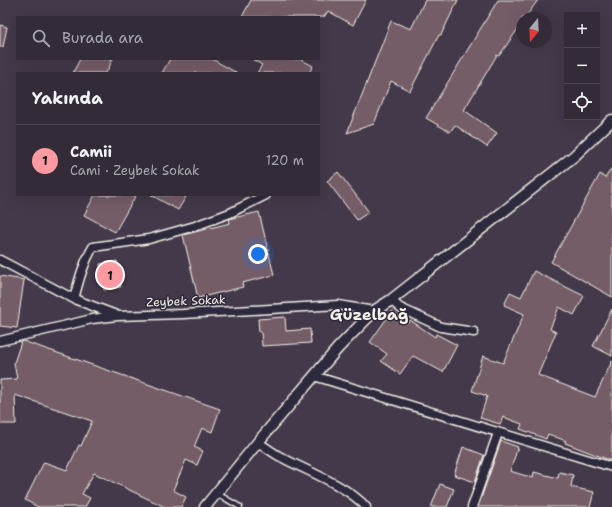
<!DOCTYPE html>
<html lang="tr">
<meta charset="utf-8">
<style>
body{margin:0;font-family:"Shantell Sans",sans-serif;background:#3b3340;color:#f1f3f6}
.controls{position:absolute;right:12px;top:12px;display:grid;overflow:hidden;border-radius:0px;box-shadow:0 4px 16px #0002}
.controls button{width:36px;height:36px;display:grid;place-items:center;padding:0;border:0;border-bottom:1px solid #4e4753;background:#332b38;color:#f1f3f6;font:20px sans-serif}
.compass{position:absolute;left:516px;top:12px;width:36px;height:36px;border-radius:50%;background:#332b38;box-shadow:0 4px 16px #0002;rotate:198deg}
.you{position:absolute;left:258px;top:254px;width:14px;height:14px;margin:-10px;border:3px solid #fff;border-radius:50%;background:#1a73e8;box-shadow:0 0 0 6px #1a73e833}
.badge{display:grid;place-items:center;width:26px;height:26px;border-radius:50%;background:#ff9aa2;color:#111;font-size:13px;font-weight:700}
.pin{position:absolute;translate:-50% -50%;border:2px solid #fff;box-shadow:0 1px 4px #0006}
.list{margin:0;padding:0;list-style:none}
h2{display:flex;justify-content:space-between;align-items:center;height:52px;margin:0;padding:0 16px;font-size:17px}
h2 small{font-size:13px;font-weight:400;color:#a9a7ae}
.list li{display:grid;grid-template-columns:26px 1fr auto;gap:12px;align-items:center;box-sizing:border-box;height:72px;padding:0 16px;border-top:1px solid #4e4753}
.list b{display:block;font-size:15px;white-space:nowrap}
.list p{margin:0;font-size:13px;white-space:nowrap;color:#a9a7ae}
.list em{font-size:13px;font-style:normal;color:#a9a7ae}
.icon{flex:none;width:22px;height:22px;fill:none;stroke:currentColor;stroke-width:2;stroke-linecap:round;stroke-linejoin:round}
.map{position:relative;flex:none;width:612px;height:507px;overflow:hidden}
.search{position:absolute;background:#332b38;box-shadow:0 4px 16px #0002;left:16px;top:16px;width:304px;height:44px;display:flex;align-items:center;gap:10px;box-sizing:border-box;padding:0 14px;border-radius:0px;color:#a9a7ae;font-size:15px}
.panel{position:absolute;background:#332b38;box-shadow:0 4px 16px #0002;left:16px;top:72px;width:304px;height:124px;border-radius:0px}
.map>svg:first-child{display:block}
.building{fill:#755d67;stroke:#f4f1e8}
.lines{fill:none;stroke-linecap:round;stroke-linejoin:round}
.service-casing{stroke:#f4f1e8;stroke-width:7}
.minor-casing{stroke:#f4f1e8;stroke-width:11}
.tertiary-casing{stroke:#f4f1e8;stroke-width:13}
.service{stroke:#2f2a3d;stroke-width:4}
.minor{stroke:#2f2a3d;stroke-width:8}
.tertiary{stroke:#2f2a3d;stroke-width:10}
.labels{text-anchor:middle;stroke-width:3;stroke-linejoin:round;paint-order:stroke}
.street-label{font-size:12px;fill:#f4f1e8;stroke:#2f2a3d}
.district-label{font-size:16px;font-weight:bold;fill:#f4f1e8;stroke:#2f2a3d}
</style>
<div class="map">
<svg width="612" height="507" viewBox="0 0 612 507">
<rect width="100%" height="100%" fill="#44394a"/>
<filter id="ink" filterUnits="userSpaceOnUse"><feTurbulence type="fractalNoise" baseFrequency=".025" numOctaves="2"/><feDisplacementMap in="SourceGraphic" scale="8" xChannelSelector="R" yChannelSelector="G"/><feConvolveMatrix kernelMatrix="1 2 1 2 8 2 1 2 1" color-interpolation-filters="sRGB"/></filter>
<g filter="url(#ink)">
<path class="building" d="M 251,0 L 366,0 L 353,25 L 328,11 L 324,17 L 242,17 Z
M 425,0 L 458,0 L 441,35 L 439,35 L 410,91 L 391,81 L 374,124 L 347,133 L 391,21 L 411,29 Z
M 498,0 L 538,0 L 525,18 L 522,18 L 522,23 L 499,56 L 497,55 L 464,110 L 497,133 L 487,147 L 455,125 L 450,132 L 426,118 Z
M 0,25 L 7,27 L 3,47 L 0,47 Z
M 80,59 L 113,59 L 106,73 L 73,73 Z
M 170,59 L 212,59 L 237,73 L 162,73 Z
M 252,59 L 300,59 L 313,66 L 309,73 L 257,73 L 262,65 Z
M 612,168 L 612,297 L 551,262 L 600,174 L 605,178 Z
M 338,172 L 369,212 L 357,220 L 327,181 Z
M 95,195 L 136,195 L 115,232 L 84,215 Z
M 151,195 L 187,195 L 178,210 Z
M 259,212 L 274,275 L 242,283 L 243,287 L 198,298 L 183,235 L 230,223 L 229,219 Z
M 117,261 L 121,287 L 104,290 L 100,264 Z
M 534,271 L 584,296 L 574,315 L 559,307 L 550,329 L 556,332 L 538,375 L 595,397 L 612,361 L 612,461 L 565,443 L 566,441 L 548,434 L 546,439 L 520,429 L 522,424 L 503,417 L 500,424 L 480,418 L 487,396 L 472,391 L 483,356 L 503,363 L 524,314 L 504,305 L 510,292 L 521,297 Z
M 0,276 L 24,280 L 17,328 L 0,326 Z
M 612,309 L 612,356 L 593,346 Z
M 392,311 L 408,323 L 410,320 L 435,337 L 436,334 L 457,345 L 443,372 L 413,356 L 400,374 L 381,361 L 387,354 L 370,342 Z
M 285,317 L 286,331 L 310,329 L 311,343 L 262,346 L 261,332 L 259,332 L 258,319 Z
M 23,341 L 220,409 L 212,432 L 202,428 L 194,447 L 203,451 L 197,465 L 186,460 L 173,490 L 186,497 L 181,507 L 165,507 L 94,473 L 82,494 L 90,498 L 85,507 L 38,507 L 25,500 L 44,462 L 67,470 L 79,445 L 81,446 L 92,421 L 15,395 L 16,424 L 0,424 L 0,380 L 17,379 L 14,363 L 21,342 Z
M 501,441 L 518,447 L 510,471 L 533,478 L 534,472 L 558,478 L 559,472 L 573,475 L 571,487 L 594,492 L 590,507 L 478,507 Z
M 463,447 L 484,455 L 475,482 L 454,475 Z
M 440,484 L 454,489 L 447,507 L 431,507 Z"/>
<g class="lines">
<defs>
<path id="service" d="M 216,493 L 240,507"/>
<path id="minor" d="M 0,260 L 74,299 L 116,315
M 74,299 C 79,280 83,264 93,247 L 149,239 L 195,226 L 230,213 L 266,195
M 391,300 L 400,308 L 441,327 L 474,332
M 0,341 L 92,319 L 117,316 L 183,314 L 338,305 L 374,311
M 314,376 L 612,467
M 258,442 C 265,447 272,452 279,456 C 304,470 347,485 366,507
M 472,507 L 498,433"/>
<path id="tertiary" d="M 205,507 L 258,442 L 338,348 L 374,311 L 391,300 L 574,156 L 612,120"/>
</defs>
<use href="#service" class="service-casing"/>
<use href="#minor" class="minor-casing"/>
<use href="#tertiary" class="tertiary-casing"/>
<use href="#service" class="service"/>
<use href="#minor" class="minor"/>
<use href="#tertiary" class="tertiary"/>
</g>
</g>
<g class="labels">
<g class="street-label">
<text transform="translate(186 301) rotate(-2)" y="4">Zeybek Sokak</text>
</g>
<g class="district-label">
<text x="369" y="320">Güzelbağ</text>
</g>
</g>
</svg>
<div class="controls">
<button>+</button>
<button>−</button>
<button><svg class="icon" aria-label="locate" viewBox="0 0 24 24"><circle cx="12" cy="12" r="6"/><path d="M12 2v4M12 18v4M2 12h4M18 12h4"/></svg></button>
</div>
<svg class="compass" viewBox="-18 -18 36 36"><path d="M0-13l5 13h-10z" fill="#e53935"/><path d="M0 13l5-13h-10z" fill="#a9a7ae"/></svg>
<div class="you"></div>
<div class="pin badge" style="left:110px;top:275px">1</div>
<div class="search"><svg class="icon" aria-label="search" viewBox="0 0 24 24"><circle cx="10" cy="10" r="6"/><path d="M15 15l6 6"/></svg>Burada ara</div>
<section class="panel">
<h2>Yakında<small></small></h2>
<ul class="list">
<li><span class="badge">1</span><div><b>Camii</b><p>Cami · Zeybek Sokak</p></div><em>120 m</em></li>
</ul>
</section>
</div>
